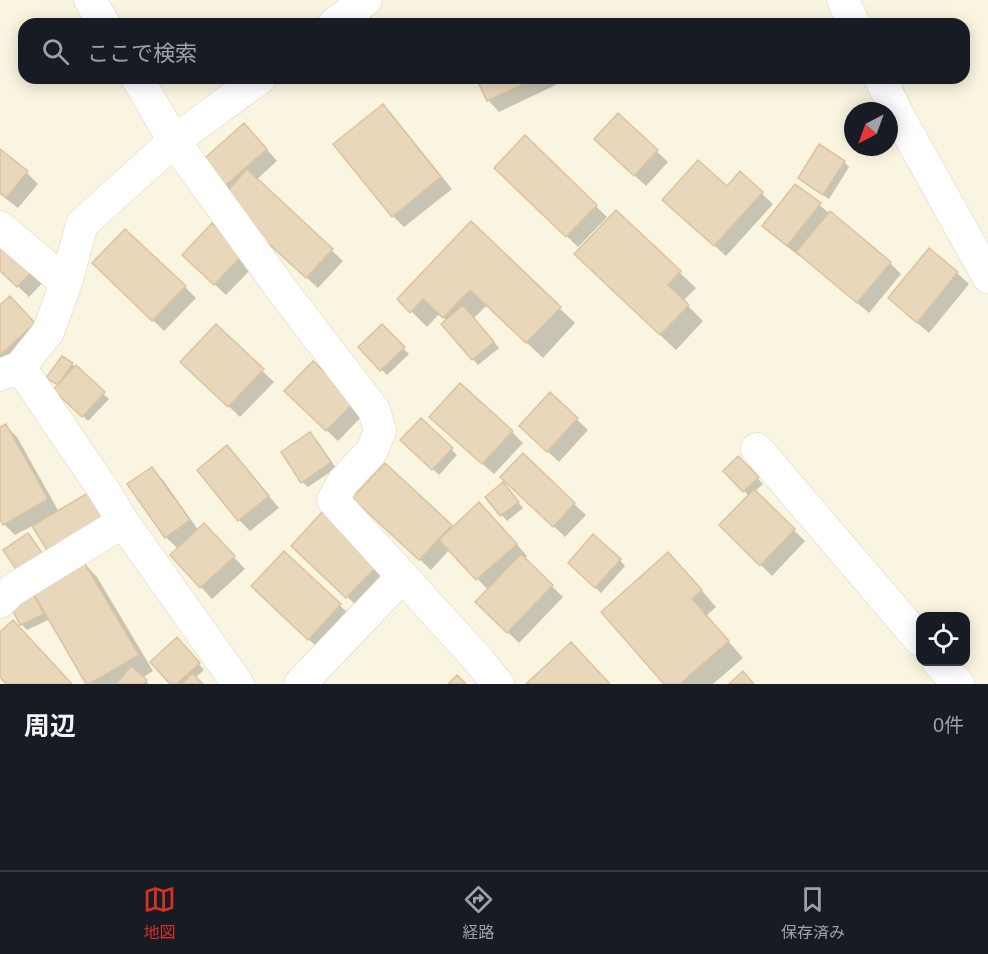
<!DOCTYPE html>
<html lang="ja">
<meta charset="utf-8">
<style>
body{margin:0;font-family:Helvetica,"Noto Sans JP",sans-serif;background:#20242c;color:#f1f3f6}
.controls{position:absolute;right:18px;bottom:18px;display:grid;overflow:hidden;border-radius:12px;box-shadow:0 3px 15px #0003}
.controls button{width:54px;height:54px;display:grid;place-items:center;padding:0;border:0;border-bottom:2px solid #363941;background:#171b24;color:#f1f3f6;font:30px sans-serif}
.compass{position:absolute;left:844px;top:102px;width:54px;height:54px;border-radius:50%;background:#171b24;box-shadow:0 3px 15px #0003;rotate:221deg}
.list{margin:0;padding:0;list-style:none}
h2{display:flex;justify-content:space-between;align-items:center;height:78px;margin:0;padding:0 24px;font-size:26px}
h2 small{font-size:20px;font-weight:400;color:#9ea1a6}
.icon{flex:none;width:33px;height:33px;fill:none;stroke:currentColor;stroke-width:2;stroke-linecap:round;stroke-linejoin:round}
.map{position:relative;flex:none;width:988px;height:684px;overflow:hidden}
.search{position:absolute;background:#171b24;box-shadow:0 3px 15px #0003;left:18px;right:18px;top:18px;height:66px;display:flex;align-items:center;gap:15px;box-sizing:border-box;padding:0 21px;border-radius:18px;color:#9ea1a6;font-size:22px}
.sheet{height:186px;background:#171b24}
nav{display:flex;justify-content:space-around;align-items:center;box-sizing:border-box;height:84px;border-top:2px solid #363941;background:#171b24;font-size:16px;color:#9ea1a6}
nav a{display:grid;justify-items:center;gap:3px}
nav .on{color:#d93025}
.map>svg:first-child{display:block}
.shadow{fill:#0003}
.building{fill:#e8d7ba;stroke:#dcc39e;stroke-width:1.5}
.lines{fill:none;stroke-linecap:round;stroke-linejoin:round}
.street-casing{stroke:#dcd2be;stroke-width:33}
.street{stroke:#fff;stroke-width:32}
</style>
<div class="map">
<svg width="988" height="684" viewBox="0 0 988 684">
<rect width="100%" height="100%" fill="#f9f5e1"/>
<path class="shadow" d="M 478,78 L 558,78 L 560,83 L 499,112 L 488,100 Z
M 383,106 L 394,117 L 452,189 L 404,227 L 393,216 Z
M 618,115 L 668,162 L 646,186 L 607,150 Z
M 255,136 L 277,161 L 256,180 L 343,261 L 318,288 L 233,210 L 221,190 Z
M 525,137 L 607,217 L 578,247 L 496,167 Z
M 0,151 L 27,173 L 38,184 L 18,208 L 0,194 Z
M 844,162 L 849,167 L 829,199 L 805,184 L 800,178 Z
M 796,186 L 890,263 L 901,274 L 869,313 L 800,254 L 799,256 L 775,237 L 764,226 Z
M 727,188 L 761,193 L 773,204 L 726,256 L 676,211 Z
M 616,212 L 696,288 L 683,301 L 703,321 L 676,350 L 592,270 Z
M 471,223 L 575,323 L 543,358 L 487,305 L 474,318 L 499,348 L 478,365 L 443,324 L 447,321 L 439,314 L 427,327 L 399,299 Z
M 212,225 L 254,266 L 226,295 L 195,266 Z
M 0,232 L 47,278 L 29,297 L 0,269 Z
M 929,250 L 957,273 L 969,284 L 929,333 L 901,309 Z
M 105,274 L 185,287 L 196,298 L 164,331 Z
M 10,298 L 45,335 L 0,377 L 0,307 Z
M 216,327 L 274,382 L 240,417 L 194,373 Z
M 382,327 L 409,354 L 387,375 L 360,348 Z
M 313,363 L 365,413 L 338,441 L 297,402 Z
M 72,364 L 109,399 L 88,421 L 55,390 L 59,386 L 48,378 Z
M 550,394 L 588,430 L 559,462 L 532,437 Z
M 421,421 L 457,455 L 439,475 L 402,440 Z
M 6,426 L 17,437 L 59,512 L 80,559 L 97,577 L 153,671 L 142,678 L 149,684 L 88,684 L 50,619 L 27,630 L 21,624 L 12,606 L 33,596 L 39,603 L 53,557 L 34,525 L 15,535 L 4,524 L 0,516 L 0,429 Z
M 442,428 L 512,432 L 523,443 L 494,474 Z
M 310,434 L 316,439 L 336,468 L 308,487 L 302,482 Z
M 523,456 L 586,515 L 565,537 L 514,488 Z
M 738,458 L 763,484 L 754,492 L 805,541 L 772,576 L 721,525 L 749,496 L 725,471 Z
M 238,459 L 279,508 L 250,531 L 239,520 Z
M 385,465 L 453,529 L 491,515 L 527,556 L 524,559 L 563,597 L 519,643 L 488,613 L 488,590 L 450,549 L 431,570 L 366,509 Z
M 151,469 L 163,480 L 199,531 L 215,537 L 245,569 L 212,599 L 172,555 L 178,549 L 166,537 Z
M 508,490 L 523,508 L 507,521 L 487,498 Z
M 323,514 L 389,576 L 359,608 L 304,557 Z
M 284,553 L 351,616 L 320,650 L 264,598 Z
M 620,560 L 625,566 L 601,593 L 570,563 Z
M 684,570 L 716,607 L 706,616 L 743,658 L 713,684 L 666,684 Z
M 182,645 L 204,670 L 195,678 L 201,684 L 172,684 Z"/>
<path class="building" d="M 476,78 L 537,78 L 487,101 Z
M 383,104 L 441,177 L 392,217 L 333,144 Z
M 618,113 L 658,150 L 634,176 L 594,139 Z
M 244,123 L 267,149 L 219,191 L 197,165 Z
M 525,135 L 597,205 L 566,237 L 494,168 Z
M 819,144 L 845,161 L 823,195 L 798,178 Z
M 0,149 L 28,171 L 6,198 L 0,193 Z
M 698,160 L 727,186 L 740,171 L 763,192 L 714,246 L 662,200 Z
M 247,169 L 333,249 L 306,278 L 220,199 Z
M 795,184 L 821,203 L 787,246 L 762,226 Z
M 616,210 L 681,271 L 668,285 L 689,305 L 660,335 L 574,254 Z
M 830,211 L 891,262 L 857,303 L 796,252 Z
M 471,221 L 561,307 L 526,343 L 470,290 L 443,318 L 423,299 L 410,313 L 397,299 Z
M 212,223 L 244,253 L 214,285 L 182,255 Z
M 125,229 L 186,286 L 152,321 L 92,263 Z
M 0,230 L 37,266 L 17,287 L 0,271 Z
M 929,248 L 958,272 L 917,323 L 888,298 Z
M 10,296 L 35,323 L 0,355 L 0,305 Z
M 463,305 L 494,342 L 472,360 L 441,324 Z
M 216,324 L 264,369 L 228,407 L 180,362 Z
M 382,324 L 405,347 L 380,371 L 358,347 Z
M 62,356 L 73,363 L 58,385 L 46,378 Z
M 313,361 L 355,401 L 326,431 L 284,391 Z
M 76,365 L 105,392 L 82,417 L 53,390 Z
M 460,383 L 513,431 L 482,464 L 429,417 Z
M 550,392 L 578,418 L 547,452 L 519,426 Z
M 421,418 L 453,448 L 432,470 L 400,440 Z
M 6,424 L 48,499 L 3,525 L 0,519 L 0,427 Z
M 310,432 L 331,462 L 301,483 L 281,452 Z
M 227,445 L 269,496 L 238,521 L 197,470 Z
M 523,453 L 575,503 L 553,527 L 500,477 Z
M 738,456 L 759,477 L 743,492 L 723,471 Z
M 385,463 L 452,525 L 419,560 L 352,498 Z
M 152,467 L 190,520 L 165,538 L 127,484 Z
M 503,482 L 519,502 L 500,516 L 485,497 Z
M 98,487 L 117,519 L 52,558 L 32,526 Z
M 754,489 L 795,529 L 760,566 L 719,525 Z
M 479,502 L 517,544 L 476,580 L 439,540 Z
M 323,511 L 379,564 L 346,598 L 291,546 Z
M 204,523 L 235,556 L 200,588 L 170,555 Z
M 28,533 L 47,560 L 22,578 L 3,550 Z
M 593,534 L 621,559 L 595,588 L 568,563 Z
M 284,551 L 341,604 L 308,640 L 251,586 Z
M 668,552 L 702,590 L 692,599 L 729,641 L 680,684 L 664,684 L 601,612 Z
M 521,554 L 553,585 L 507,633 L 475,602 Z
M 82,559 L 139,655 L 89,684 L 86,684 L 31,589 Z
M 33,594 L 44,614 L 20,625 L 10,605 Z
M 13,620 L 72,684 L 6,684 L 0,677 L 0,632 Z
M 177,637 L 200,663 L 177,684 L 170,684 L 150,662 Z
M 571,642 L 610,684 L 526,684 Z
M 131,666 L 147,680 L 144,684 L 116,684 Z
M 743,671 L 754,684 L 729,684 Z
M 192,673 L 203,684 L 182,684 Z
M 457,675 L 466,684 L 448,684 Z"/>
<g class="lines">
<defs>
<path id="street" d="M 90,0 L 104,24
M 843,0 L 854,24
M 334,24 L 366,0
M 137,78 L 174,141 L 285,294 L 374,410 L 380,431 L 371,452 L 343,482 L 333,500 L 475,656 L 498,684
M 880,78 L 898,115 L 988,277
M 0,227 L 66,283
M 20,367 L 107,495 L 123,522 L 238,684
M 0,375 L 20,367 L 48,332 L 66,283 L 82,224 L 174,141 L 260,78
M 757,449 L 920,640
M 0,602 L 12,590 L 123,522
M 938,662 L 958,684
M 300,684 L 402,577"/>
</defs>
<use href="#street" class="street-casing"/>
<use href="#street" class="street"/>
</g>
</svg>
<div class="controls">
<button><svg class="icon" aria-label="locate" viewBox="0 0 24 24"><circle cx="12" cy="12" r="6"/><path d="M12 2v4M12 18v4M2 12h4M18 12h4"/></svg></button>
</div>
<svg class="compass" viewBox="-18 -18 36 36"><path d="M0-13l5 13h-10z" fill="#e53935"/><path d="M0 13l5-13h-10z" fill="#9ea1a6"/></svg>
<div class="search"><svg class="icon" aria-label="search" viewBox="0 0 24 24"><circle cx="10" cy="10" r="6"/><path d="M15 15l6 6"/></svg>ここで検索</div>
</div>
<section class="sheet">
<h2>周辺<small>0件</small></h2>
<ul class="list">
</ul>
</section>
<nav>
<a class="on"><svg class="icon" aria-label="map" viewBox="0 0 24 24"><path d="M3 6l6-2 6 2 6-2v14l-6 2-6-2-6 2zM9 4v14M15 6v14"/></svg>地図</a>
<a><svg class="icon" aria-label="directions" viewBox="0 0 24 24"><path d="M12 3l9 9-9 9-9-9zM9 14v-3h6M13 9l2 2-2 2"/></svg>経路</a>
<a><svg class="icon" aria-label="saved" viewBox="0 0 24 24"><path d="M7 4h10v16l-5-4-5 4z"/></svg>保存済み</a>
</nav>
